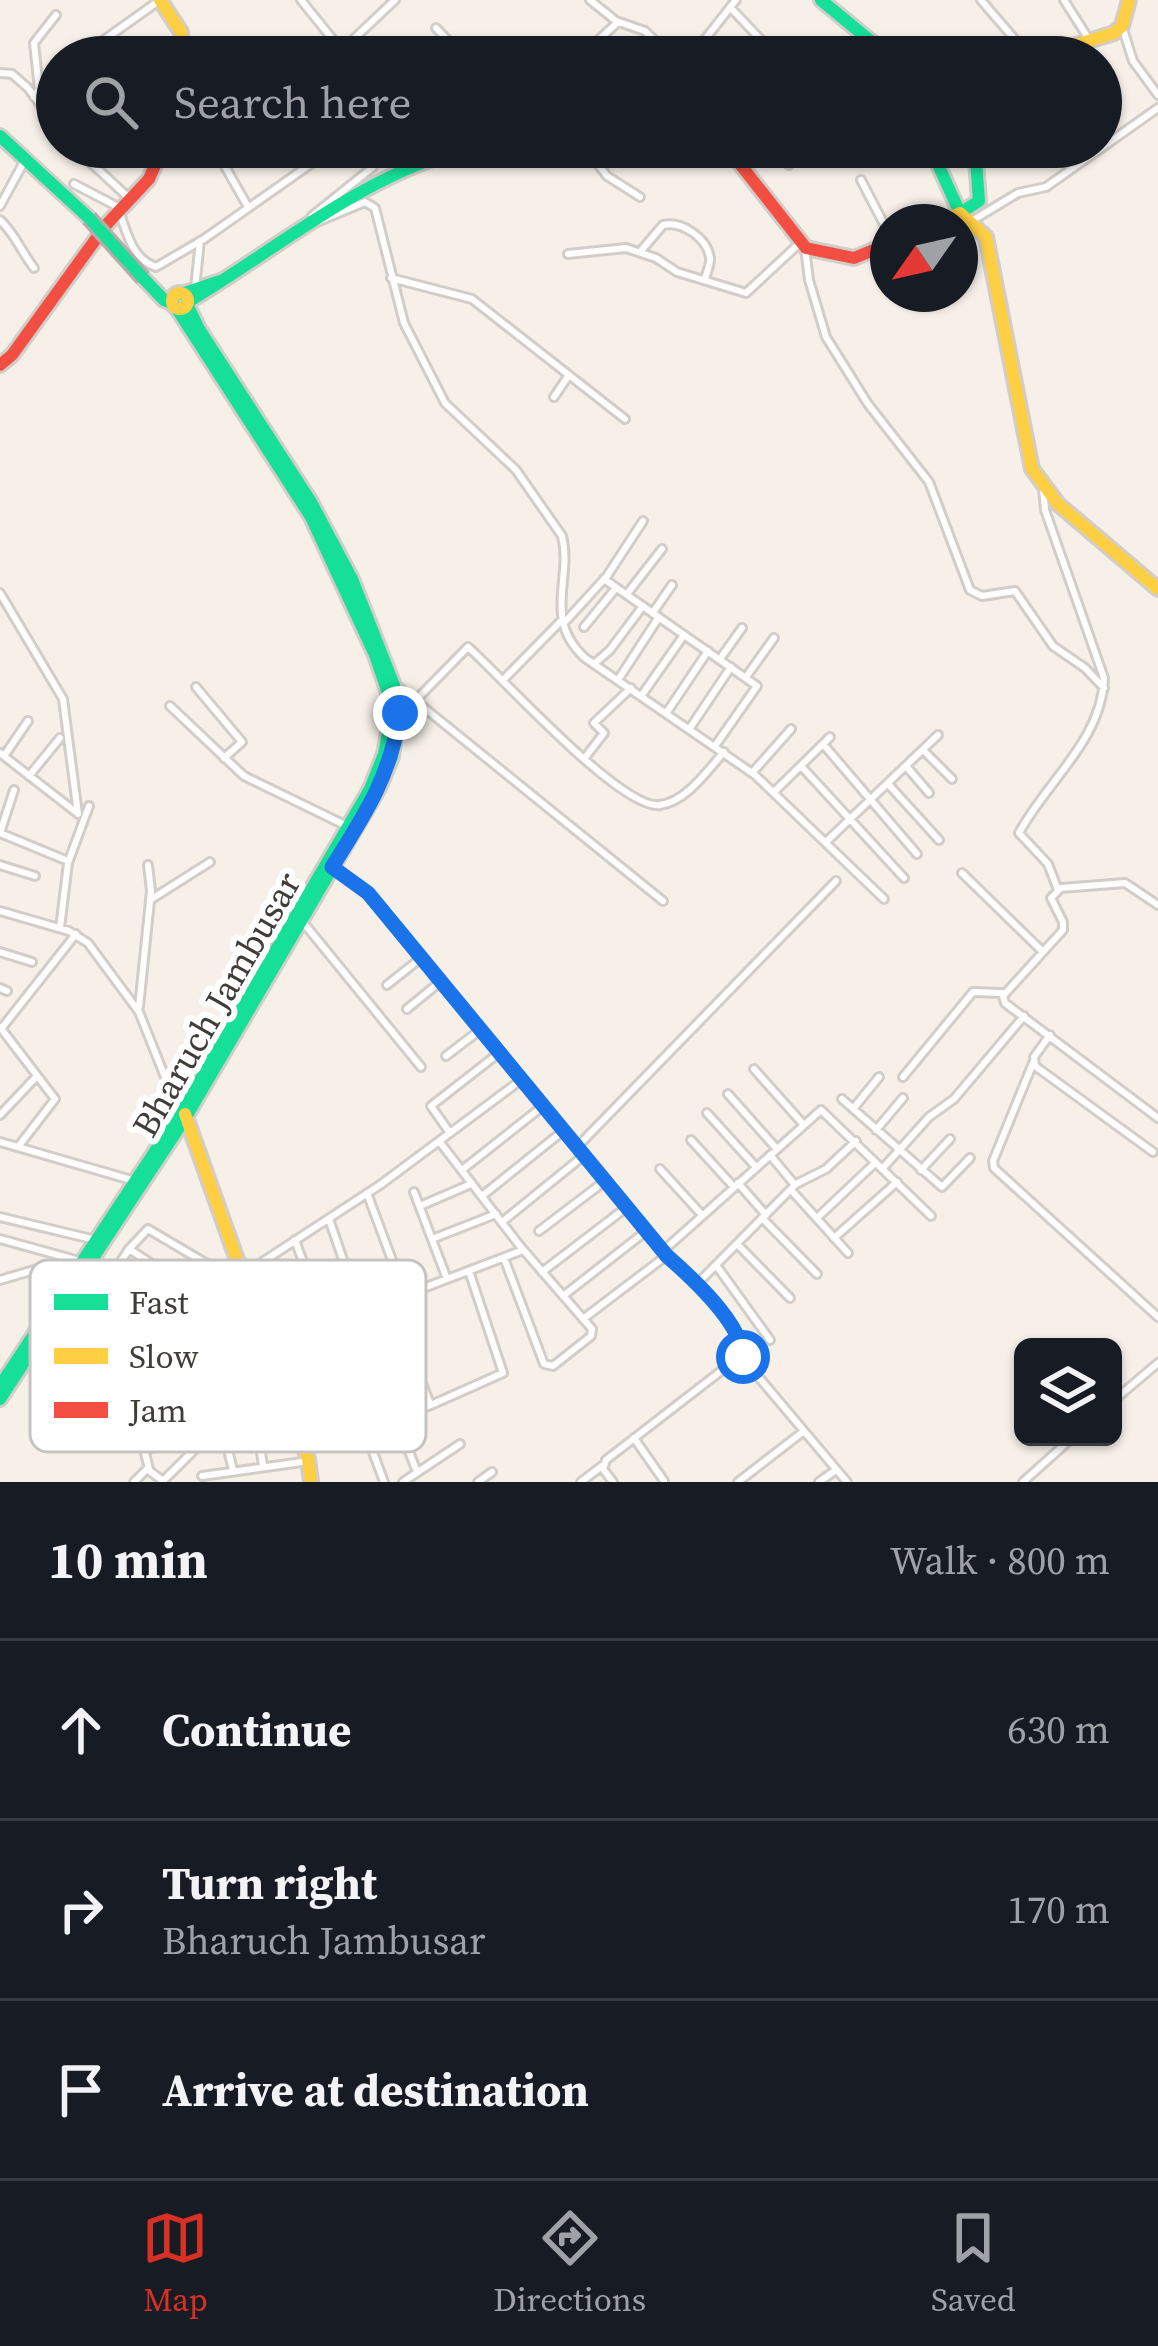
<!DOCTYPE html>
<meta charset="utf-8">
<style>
body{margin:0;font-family:"Source Serif 4",serif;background:#20242c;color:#f1f3f6}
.controls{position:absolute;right:36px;bottom:36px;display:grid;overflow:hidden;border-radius:18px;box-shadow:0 3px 9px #0004}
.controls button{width:108px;height:108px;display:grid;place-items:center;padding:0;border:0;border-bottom:3px solid #363941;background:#171b24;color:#f1f3f6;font:60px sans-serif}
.compass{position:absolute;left:870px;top:204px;width:108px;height:108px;border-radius:50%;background:#171b24;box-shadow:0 3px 9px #0004;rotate:236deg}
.stop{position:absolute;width:36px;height:36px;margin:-27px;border:9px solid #1a73e8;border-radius:50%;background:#fff}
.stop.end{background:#1a73e8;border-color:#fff;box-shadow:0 3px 12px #0008}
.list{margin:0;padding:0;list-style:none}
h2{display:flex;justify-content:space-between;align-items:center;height:156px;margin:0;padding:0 48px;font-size:51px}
h2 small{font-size:39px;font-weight:400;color:#9ea1a6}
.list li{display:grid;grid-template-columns:78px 1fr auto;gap:36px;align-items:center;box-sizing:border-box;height:180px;padding:0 48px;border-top:3px solid #363941}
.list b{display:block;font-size:45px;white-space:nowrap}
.list p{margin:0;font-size:39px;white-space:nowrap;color:#9ea1a6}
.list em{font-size:39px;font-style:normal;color:#9ea1a6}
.icon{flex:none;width:66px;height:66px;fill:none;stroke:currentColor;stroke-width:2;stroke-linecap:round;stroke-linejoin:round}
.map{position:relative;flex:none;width:1158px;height:1482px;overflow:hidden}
.search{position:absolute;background:#171b24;box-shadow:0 3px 9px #0004;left:36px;right:36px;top:36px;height:132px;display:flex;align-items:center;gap:30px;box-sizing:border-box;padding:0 42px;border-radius:66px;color:#9ea1a6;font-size:45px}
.sheet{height:696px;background:#171b24}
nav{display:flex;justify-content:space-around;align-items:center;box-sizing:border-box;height:168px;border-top:3px solid #363941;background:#171b24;font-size:33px;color:#9ea1a6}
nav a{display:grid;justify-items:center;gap:6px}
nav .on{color:#d93025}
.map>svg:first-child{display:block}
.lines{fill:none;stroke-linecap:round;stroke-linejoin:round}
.street-casing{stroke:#d2cdc8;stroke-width:12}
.fast-casing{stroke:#d2cdc8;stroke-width:18}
.slow-casing{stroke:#d2cdc8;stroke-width:18}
.jam-casing{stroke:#d2cdc8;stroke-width:18}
.street{stroke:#fefdfc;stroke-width:6}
.fast{stroke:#16e098;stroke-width:12}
.slow{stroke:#ffcf43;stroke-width:12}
.jam{stroke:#f24e42;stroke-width:12}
.fast-bridge-casing{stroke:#bbaaab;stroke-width:18;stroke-linecap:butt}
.fast-bridge{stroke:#16e098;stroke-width:12}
.route{stroke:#1a73e8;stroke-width:15}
.labels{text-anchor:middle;stroke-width:12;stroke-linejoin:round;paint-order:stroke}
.street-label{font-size:36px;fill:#403c37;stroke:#fff}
.key{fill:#fff;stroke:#c6c4c3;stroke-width:3}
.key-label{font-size:33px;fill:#403c37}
</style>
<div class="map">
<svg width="1158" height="1482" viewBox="0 0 1158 1482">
<rect width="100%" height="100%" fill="#f6f0e9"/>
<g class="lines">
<defs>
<path id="street" d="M 301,0 L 347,57
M 590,0 L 616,21 L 645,31 L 672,57
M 981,0 L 1030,57
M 1064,0 L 1090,41
M 730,7 L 777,57
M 1122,26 L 1133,61 L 1158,95
M 436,28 L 464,57
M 342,50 L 395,0
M 270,53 L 273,57
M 80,57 L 160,0
M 580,57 L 618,22
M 691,57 L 736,0
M 0,73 L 12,74 L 28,88 L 57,127
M 39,89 L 57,75
M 34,97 L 39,89 L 34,43 L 56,15
M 74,147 L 130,199
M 214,147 L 248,207
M 585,147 L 607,176 L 640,197
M 735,147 L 736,159
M 161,156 L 173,147
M 789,165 L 796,147
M 861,180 L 888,232
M 74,184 L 122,209
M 0,206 L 25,160
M 119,211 C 127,233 132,259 156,267 L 204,239 L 335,147
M 312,216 L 373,167 L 371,147
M 0,220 C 16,235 20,250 34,268
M 970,222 L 1018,193 L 1046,187 L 1158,108
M 305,227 L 365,202 L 375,208 L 404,323 L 445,403 L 516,470 L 562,536 C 573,578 542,619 585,658 L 755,775 L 884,899
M 805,248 L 809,280 L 826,337 L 868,404 L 929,482 L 970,590 L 982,596 L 1015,591 L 1053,646 L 1085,668 L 1104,688
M 640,252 L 663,225 C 681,221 707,237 710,258 C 711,263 706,274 705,279
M 568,254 L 626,248 L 656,258 L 677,272 L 746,293 L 801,242
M 391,278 L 472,299 L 625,419
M 195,288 L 200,241
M 554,397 L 569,375
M 1043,488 L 1045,510 L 1104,678 C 1102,740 1046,782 1019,833 L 1048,864 L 1058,890
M 604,579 L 757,686 L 715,746
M 0,593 L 63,699 L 78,814
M 627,594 L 662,549
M 654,611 L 672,585
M 564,623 L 607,576 L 643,521
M 584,627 L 616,588
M 720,659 L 742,628
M 594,664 L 610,650 L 643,606
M 746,677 L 774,638
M 503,680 L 563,619
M 618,680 L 659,617
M 396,685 L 663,901
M 196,687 L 242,742 L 224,758
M 642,695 L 684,635
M 416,700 L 468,647 C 502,677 622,811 660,805 C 686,802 707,771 724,752
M 170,706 L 244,776 L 351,828
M 667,712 L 708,651
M 690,728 L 731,667
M 823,744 L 917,854
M 923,750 L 952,779
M 0,753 L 77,813
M 4,756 L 28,721
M 584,759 L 604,733 L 594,723 L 631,688
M 801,766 L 904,878
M 906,766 L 929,793
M 752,773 L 791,729
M 29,776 L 60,738
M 889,785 L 939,840
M 14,790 L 0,833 L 68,861
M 774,792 L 830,737
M 827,841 L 938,735
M 0,865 L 35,876
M 333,868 L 368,893 L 667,1256 C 698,1284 736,1319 745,1361 L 847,1482
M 962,873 L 1043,952
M 150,900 L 210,862
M 1158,905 L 1125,883 L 1061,888 L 1051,898 L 1063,922 L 1063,930 L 1003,996 L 1005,1003 L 1158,1118
M 0,911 L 69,931 L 88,943 L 139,1012 L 169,1087 L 184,1104
M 302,921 L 421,1067
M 60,928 L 68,863 L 89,806
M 0,952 L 32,962
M 387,985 L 421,958
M 0,988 L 7,991
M 139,1007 L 151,891 L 148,865
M 407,1009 L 440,982
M 0,1027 L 55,1099 L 18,1147
M 1,1029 L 76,934
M 1050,1035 L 1034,1057 L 1035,1066 L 1153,1152
M 446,1056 L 480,1030
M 1033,1063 L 993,1161 L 994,1168 L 1158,1317
M 754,1069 L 803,1124
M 903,1077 L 973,992 L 1002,993
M 728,1094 L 776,1148
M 842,1099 L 942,1187 L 970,1158
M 853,1109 L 879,1077
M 707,1113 L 756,1167
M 0,1115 L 37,1076
M 876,1130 L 903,1098
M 450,1133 L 431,1106 L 499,1053
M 691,1140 L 733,1186
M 439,1141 L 520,1246 L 592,1329 L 591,1336 L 553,1366 L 544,1364 L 504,1258
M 0,1142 L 135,1181
M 577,1147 L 836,881
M 883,1168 L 929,1117 L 954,1099 L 1024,1016
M 660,1169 L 702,1215
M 462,1170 L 543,1106
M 921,1170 L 950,1139
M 738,1183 L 766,1215
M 796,1184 L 826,1169 L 856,1141
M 791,1190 L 848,1253
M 414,1192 L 447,1279
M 367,1193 L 405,1295
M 482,1196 L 563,1131
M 420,1206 L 471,1184
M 0,1217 L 96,1240
M 762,1218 L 817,1274
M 817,1218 L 875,1163
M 329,1219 L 361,1312
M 502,1222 L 582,1157
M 539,1231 L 605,1181
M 834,1238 L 897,1182
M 0,1239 L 83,1262
M 432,1239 L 496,1214
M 295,1240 L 384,1482
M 738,1245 L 790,1298
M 129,1249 L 198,1294
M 663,1251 L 821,1110 L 931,1216
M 716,1265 L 770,1340
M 542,1272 L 627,1207
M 114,1273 L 181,1317
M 244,1274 L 380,1185 L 521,1080
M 0,1280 L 71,1259
M 698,1283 L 795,1185 L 770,1155
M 563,1296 L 645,1232
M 98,1297 L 158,1337
M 390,1301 L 430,1404
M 214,1312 L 249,1350
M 57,1314 L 76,1330
M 356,1314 L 417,1472
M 583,1319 L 666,1256
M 81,1322 L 141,1362
M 269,1347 L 523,1250
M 175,1348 L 246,1281
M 251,1348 L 273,1372
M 26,1363 L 96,1411 L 156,1359
M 49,1378 L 67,1354
M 107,1380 L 67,1354 L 64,1348 L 129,1249 L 148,1229 L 219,1271 L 239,1261
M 124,1389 L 165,1432
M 1113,1401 L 1158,1363
M 256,1418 L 263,1466
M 634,1438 L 664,1481
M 227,1446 L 233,1470
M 306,1450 L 431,1405 L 503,1373 L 469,1271
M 149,1469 L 145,1453 L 263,1338
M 202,1476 L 309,1461
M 134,1482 L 147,1469 L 163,1481 L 277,1368
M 403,1482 L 460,1444
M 478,1482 L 492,1472
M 581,1482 L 602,1466
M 613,1482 L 603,1469 L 606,1460 L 743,1354
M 738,1482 L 804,1431
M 819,1482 L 836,1470
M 1023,1482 L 1073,1437"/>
<path id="fast" d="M 821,0 L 890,57
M 0,136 L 89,218
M 930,147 L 960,213 L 979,201 L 975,147
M 143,278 L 164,300 L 173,303
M 182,294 L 220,281
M 188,302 C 282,246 363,174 471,147
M 0,1386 L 183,1109 L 370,789 L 384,754 L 390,723 L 388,693 L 375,655 L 311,517 L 177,309
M 0,1399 L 186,1117 L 378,790 L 392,757 L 399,698 L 352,579 L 311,502 L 199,329 L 187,304"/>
<path id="slow" d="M 160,0 L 181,32 L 182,57
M 1037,57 L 1114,33 L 1122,26 L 1129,0
M 939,222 L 960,213 L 986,237 L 1032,469 L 1058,504 L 1158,589
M172 301a8 8 0 1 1 16 0a8 8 0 1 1-16 0Z
M 185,1114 L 308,1459 L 311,1482"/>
<path id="jam" d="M 697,147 L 736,159 L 806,248 L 854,258 L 888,244
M 0,365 L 12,355 L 106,225 L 149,179 L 163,147"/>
</defs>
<use href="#street" class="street-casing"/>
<use href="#fast" class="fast-casing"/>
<use href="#slow" class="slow-casing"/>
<use href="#jam" class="jam-casing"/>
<use href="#street" class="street"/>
<use href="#fast" class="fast"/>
<use href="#slow" class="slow"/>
<use href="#jam" class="jam"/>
<defs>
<path id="fast-bridge" d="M 89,218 L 143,278"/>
</defs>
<use href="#fast-bridge" class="fast-bridge-casing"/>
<use href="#fast-bridge" class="fast-bridge"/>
</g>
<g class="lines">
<path class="route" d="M 400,713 C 390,777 366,813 332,867 L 368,893 L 667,1256 C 691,1277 742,1323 743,1357"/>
</g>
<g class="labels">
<g class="street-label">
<text transform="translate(216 1004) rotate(-60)" y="13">Bharuch Jambusar</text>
</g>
</g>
<rect x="30" y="1260" width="396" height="192" rx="18" class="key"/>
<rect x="54" y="1294" width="54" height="16" fill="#16e098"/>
<rect x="54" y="1348" width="54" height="16" fill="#ffcf43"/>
<rect x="54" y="1402" width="54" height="16" fill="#f24e42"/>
<g class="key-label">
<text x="129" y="1314">Fast</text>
<text x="129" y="1368">Slow</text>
<text x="129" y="1422">Jam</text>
</g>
</svg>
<div class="controls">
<button><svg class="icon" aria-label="layers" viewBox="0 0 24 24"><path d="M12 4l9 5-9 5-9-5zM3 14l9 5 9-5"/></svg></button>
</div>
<svg class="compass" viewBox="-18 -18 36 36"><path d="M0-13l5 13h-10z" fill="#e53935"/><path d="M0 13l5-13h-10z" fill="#9ea1a6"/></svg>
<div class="stop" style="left:743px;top:1357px"></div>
<div class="stop end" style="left:400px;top:713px"></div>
<div class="search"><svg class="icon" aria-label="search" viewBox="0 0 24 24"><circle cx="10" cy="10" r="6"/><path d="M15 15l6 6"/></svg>Search here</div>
</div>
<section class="sheet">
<h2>10 min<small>Walk · 800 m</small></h2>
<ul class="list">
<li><svg class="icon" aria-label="ahead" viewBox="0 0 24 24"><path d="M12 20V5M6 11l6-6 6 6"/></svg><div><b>Continue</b></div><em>630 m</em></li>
<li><svg class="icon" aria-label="right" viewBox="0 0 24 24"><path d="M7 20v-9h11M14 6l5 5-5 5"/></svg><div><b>Turn right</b><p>Bharuch Jambusar</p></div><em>170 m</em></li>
<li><svg class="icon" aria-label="arrive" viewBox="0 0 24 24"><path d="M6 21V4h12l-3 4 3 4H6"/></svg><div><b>Arrive at destination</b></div></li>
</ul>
</section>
<nav>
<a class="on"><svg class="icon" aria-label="map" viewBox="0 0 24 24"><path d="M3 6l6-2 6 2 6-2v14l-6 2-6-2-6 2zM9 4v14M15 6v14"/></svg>Map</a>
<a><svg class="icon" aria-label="directions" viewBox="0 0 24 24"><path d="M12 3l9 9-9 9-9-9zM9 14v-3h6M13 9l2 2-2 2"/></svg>Directions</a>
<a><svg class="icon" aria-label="saved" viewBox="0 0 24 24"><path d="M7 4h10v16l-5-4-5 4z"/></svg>Saved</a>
</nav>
